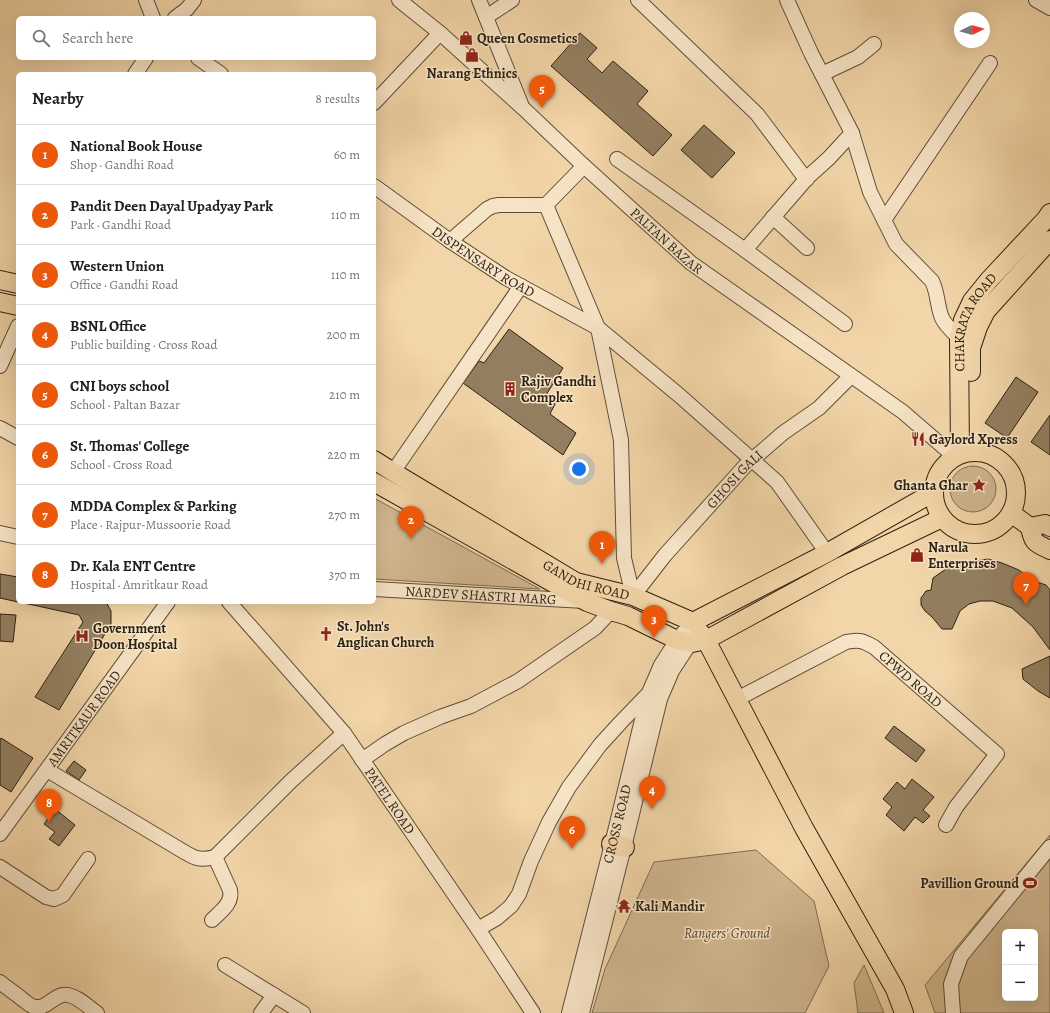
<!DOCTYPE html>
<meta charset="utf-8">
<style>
body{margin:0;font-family:Alegreya,serif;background:#f2f2f2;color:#202124}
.controls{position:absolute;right:12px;bottom:12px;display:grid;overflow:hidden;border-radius:6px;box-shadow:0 4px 16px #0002}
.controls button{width:36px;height:36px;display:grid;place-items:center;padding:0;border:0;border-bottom:1px solid #e0e0e0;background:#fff;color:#202124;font:20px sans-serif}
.compass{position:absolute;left:954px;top:12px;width:36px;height:36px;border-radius:50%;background:#fff;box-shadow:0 4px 16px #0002;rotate:85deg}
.you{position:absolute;left:579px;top:469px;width:14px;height:14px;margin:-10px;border:3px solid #fff;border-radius:50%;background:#1a73e8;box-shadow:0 0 0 6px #1a73e833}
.badge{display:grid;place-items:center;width:26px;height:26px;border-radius:50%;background:#ea580c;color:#fff;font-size:13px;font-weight:700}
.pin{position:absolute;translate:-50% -33px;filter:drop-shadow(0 1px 2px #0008)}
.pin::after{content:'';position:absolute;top:21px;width:14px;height:12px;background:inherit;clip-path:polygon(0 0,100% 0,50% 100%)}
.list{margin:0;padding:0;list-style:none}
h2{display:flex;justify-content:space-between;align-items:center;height:52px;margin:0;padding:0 16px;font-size:17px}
h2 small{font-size:13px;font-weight:400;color:#757577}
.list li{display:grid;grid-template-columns:26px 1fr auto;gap:12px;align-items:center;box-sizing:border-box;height:60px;padding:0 16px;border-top:1px solid #e0e0e0}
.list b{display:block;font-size:15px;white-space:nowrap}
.list p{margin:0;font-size:13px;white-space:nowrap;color:#757577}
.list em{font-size:13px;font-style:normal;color:#757577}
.icon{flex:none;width:22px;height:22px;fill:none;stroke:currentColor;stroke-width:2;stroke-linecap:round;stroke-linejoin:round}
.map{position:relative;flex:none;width:1050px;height:1013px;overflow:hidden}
.search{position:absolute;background:#fff;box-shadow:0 4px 16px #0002;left:16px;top:16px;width:360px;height:44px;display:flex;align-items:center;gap:10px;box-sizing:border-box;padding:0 14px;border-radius:6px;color:#757577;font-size:15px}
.panel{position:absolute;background:#fff;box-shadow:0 4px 16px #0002;left:16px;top:72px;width:360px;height:532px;border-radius:6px}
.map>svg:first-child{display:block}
.green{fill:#d0b68e;stroke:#7e6c50;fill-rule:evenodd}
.building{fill:#937f60;stroke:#2c2112}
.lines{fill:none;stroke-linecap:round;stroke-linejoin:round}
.minor-casing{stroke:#5e4e38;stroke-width:16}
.major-casing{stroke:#2c2112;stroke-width:20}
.highway-casing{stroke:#2c2112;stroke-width:22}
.minor{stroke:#f7e4c6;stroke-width:14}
.major{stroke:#f2d5a8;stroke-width:18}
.highway{stroke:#f2d5a8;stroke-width:20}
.labels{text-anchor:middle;stroke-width:3;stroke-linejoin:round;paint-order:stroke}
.poi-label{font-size:14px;font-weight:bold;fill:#2c2112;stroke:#f7e4c6;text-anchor:start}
.street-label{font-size:14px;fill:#2c2112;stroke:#f7e4c6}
.park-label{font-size:14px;font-style:italic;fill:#554631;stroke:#f7e4c6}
</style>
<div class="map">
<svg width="1050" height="1013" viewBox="0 0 1050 1013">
<rect width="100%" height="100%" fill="#f2d5a8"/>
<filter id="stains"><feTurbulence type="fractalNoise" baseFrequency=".005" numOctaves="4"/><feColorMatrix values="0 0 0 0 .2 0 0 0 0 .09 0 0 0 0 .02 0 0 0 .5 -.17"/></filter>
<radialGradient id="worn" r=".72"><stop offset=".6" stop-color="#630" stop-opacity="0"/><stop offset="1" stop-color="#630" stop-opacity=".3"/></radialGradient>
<path class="green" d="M950 489a23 23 0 1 1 46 0a23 23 0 1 1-46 0Z
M 374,498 L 540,589 L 374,579 Z
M 1050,835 L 1050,1013 L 935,1013 L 925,985 ZM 1005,932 L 1035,932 L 1035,998 L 1005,998 Z
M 756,850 L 814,901 L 829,966 L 805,1013 L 592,1013 L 605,969 L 654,862 Z
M 864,965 L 884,1013 L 858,1013 L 854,983 Z"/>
<path class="building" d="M 580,33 L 597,48 L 587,59 L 602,73 L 613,61 L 648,91 L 637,104 L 672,135 L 653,156 L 551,66 Z
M 704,125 L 735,153 L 712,178 L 681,150 Z
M 509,329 L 563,368 L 546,395 L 556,402 L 550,414 L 576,433 L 563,455 L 463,383 L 479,361 L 484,363 Z
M 1016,377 L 1038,392 L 1007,438 L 985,423 Z
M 1050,415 L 1050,455 L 1031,442 Z
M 988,559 L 1002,563 L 1019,570 L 1031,580 L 1046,585 L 1050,590 L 1050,650 L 1033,627 L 1012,608 L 993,601 L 980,601 L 969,604 L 960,611 L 952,629 L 942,629 L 932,617 L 925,611 L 921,605 L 921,598 L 926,591 L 931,590 L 933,578 L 946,569 L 958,564 Z
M 0,574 L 18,577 L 18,602 L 0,598 Z
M 19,602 L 106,602 L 111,611 L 111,624 L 59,710 L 35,697 L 83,622 L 79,615 Z
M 0,614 L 16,615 L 13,642 L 0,641 Z
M 1050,656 L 1050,698 L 1038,691 L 1023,679 L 1022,669 Z
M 894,726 L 925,750 L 916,762 L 885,738 Z
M 1,738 L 33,758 L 11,792 L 0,785 L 0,740 Z
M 74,761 L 86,770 L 79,780 L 66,771 Z
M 912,779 L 934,797 L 923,810 L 930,816 L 923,823 L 915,817 L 904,831 L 886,815 L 892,807 L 883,799 L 897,782 L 905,789 Z
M 55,809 L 75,825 L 59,846 L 49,839 L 55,832 L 44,824 Z"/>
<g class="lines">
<defs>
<g id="minor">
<path d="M 146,0 L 153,18"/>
<path id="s1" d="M 399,0 L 440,33 L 523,108 L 584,166 L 691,263 L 903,412 L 955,457"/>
<path d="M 479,0 L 521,104"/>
<path d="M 638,0 L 757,114 L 805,178 L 807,179 L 808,177 L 829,158 L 852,133"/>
<path d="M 787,0 L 811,53 L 852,133 L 870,192 L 896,244 L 932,281 C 938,293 937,306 942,318 C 946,326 953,332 959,338"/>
<path d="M 1036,0 L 1050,8"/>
<path d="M 486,17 L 512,0"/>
<path d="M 175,18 L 187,9 L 194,0"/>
<path d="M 198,58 L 221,74"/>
<path d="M 135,74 L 146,58"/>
<path d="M 822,74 L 858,57 L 874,44"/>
<path d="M 374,103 L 440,33"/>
<path d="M 617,159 L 745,250 L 808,177"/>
<path d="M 584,166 L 546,205 L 598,328 L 621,440 L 624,558 L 633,596"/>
<path id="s2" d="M 374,186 L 450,241 L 506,278 L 598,328 L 680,396 L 777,482 L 827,553"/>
<path d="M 773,217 L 807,248"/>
<path d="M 884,220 L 990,63"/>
<path d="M 450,241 L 487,209 L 493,206 L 499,205 L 546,205"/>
<path d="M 745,250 L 845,324"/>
<path d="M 0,366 L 18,326"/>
<path d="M 0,428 L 18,438"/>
<path d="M 393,472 L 521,286"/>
<path d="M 0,533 L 18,537"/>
<path id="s3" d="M 374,589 L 585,601"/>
<path id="s4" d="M 633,596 L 665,555 L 745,466 L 783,433 L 819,408 L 851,376"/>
<path id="s5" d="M 229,602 L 344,733 L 478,929 L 533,1013"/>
<path id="s6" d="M 737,699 L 846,642 C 859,639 863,641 874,647 L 997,754 L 956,807 L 946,825"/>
<path d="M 362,760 L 385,744 L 404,733 L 440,717 L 471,706 L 518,681 L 595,628 L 611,611"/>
<path d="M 47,770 L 181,850 C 194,858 199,861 215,857 L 291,781 L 344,733"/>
<path id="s7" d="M 0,834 L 168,602"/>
<path d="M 0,867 L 46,897 L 54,899 L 63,895 L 88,859"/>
<path d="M 212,920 C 221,911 233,903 230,890 L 215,857"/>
<path d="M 478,929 L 497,918 L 511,906 L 519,894 L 531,861 L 549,822 L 569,787 L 600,745 L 621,722 L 647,695"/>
<path d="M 225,965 L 303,1013"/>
<path d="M 0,982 C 7,988 15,993 22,999 C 25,1001 29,1005 32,1006 C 47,1012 54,992 68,995 C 79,997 88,1007 97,1013"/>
<path d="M 261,1013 L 274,995"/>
<path id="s8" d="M 569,1013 L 612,844 L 648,695 L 661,665 L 677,640 L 693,622"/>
<path d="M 582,1013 L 624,847 L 660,699 L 672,671 L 687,648 L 692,643"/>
<path d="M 953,1013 L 951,984 L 961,956 L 1050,847"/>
</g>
<g id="major">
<path d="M 0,280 L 18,284"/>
<path d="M 0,302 L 18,306"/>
<path d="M 971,372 L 971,348 L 978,327 L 986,311 L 1050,240"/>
<circle cx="975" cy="493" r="41"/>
<path id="s9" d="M 960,454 L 959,338 L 963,320 L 972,301 L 989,280 L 1046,219 L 1050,213"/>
<path id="s10" d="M 374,460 L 393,472 L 576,582 L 633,596 L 693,622 L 827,553 L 934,492"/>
<path d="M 374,482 L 587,602 L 611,611 L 628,616 L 677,640 L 692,643 L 706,640 L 842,566 L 942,518"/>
<path d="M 1011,513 L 1030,527 C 1033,544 1036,543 1050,550"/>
<path d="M 1030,527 L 1045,524 L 1050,527"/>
<path d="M 699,631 L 706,640 L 804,828 L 895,989 L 904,1013"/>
</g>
<path id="highway" d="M 612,844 L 624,847"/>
</defs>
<use href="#minor" class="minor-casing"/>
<use href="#major" class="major-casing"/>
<use href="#highway" class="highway-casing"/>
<use href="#minor" class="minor"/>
<use href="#major" class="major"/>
<use href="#highway" class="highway"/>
</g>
<defs>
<symbol id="shop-bare" viewBox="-9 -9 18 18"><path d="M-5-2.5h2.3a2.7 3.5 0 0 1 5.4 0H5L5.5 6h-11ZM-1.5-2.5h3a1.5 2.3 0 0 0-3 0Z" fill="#8f2418" stroke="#f7e4c6" stroke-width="2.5" paint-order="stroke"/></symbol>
<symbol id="building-bare" viewBox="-9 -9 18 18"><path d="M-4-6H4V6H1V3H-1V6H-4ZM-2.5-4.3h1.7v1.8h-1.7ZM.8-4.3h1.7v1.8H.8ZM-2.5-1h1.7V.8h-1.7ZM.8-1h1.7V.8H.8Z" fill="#8f2418" stroke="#f7e4c6" stroke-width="2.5" paint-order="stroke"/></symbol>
<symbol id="restaurant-bare" viewBox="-9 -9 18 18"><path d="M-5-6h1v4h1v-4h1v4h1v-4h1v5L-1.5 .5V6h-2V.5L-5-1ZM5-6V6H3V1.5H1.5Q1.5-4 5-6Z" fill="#8f2418" stroke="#f7e4c6" stroke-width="2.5" paint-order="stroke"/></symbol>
<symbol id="sight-bare" viewBox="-9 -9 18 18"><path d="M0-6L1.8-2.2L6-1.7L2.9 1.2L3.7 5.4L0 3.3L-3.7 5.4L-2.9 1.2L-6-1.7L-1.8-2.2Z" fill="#8f2418" stroke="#f7e4c6" stroke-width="2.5" paint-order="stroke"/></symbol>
<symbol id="church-bare" viewBox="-9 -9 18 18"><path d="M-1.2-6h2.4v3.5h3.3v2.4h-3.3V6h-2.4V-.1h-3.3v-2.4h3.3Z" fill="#8f2418" stroke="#f7e4c6" stroke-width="2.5" paint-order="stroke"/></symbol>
<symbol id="hospital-bare" viewBox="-9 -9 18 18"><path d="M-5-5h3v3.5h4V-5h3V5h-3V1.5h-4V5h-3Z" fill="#8f2418" stroke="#f7e4c6" stroke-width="2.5" paint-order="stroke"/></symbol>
<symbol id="stadium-bare" viewBox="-9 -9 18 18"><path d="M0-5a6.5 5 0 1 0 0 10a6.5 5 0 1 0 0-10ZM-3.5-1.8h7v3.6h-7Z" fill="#8f2418" stroke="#f7e4c6" stroke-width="2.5" paint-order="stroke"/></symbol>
<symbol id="temple-bare" viewBox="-9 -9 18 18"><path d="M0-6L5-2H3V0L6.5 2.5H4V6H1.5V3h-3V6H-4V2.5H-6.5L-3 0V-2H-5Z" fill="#8f2418" stroke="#f7e4c6" stroke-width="2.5" paint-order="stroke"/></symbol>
</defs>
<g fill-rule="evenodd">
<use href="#shop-bare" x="456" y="28" width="20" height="20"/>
<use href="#shop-bare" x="462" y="45" width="20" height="20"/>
<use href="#building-bare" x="500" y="379" width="20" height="20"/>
<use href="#restaurant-bare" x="908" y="429" width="20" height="20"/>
<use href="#sight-bare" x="969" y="475" width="20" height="20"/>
<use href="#shop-bare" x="907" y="545" width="20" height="20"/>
<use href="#church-bare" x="316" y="624" width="20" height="20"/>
<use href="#hospital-bare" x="72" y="626" width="20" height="20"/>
<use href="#stadium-bare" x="1020" y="873" width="20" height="20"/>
<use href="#temple-bare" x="614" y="896" width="20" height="20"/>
</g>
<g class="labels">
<g class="poi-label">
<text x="477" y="43">Queen Cosmetics</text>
<text x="472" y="78" text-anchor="middle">Narang Ethnics</text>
<text x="521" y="386">Rajiv Gandhi<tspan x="521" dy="16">Complex</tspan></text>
<text x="929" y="444">Gaylord Xpress</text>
<text x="968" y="490" text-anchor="end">Ghanta Ghar</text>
<text x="928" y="552">Narula<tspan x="928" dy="16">Enterprises</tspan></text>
<text x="337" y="631">St. John's<tspan x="337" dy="16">Anglican Church</tspan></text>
<text x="93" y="633">Government<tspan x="93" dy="16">Doon Hospital</tspan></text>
<text x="1019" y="888" text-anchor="end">Pavillion Ground</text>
<text x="635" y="911">Kali Mandir</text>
</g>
<g class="street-label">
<text dy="5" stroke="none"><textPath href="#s1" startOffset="360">PALTAN BAZAR</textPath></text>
<text dy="5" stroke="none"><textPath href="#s2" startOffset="133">DISPENSARY ROAD</textPath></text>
<text dy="5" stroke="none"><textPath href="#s9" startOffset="136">CHAKRATA ROAD</textPath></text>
<text dy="5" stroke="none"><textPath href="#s4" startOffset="155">GHOSI GALI</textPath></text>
<text dy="5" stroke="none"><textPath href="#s10" startOffset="245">GANDHI ROAD</textPath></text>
<text dy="5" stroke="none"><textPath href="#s3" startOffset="107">NARDEV SHASTRI MARG</textPath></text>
<text dy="5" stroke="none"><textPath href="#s6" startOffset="201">CPWD ROAD</textPath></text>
<text dy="5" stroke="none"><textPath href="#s7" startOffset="143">AMRITKAUR ROAD</textPath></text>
<text dy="5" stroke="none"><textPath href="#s5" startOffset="256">PATEL ROAD</textPath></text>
<text dy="5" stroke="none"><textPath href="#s8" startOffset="195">CROSS ROAD</textPath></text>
</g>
<g class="park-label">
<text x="727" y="938">Rangers' Ground</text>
</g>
</g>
<rect width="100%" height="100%" filter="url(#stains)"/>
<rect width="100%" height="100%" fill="url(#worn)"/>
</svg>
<div class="controls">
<button>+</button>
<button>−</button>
</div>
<svg class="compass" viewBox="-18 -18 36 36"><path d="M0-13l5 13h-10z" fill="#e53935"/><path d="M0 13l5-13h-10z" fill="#757577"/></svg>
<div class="you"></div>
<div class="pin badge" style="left:602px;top:564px">1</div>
<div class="pin badge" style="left:411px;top:539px">2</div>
<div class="pin badge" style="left:654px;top:638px">3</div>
<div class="pin badge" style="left:652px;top:809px">4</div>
<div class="pin badge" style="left:542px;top:108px">5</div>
<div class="pin badge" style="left:572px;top:849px">6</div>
<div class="pin badge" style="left:1026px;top:605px">7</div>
<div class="pin badge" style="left:49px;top:822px">8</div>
<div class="search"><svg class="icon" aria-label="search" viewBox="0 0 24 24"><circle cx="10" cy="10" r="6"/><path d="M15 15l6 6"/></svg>Search here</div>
<section class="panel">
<h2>Nearby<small>8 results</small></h2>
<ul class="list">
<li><span class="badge">1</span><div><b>National Book House</b><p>Shop · Gandhi Road</p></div><em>60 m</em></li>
<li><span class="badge">2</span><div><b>Pandit Deen Dayal Upadyay Park</b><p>Park · Gandhi Road</p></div><em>110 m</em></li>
<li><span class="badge">3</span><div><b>Western Union</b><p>Office · Gandhi Road</p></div><em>110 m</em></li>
<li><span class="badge">4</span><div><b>BSNL Office</b><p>Public building · Cross Road</p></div><em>200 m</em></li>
<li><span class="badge">5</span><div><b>CNI boys school</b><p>School · Paltan Bazar</p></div><em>210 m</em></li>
<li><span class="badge">6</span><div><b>St. Thomas' College</b><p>School · Cross Road</p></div><em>220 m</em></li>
<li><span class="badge">7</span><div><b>MDDA Complex &amp; Parking</b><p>Place · Rajpur-Mussoorie Road</p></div><em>270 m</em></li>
<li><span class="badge">8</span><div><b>Dr. Kala ENT Centre</b><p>Hospital · Amritkaur Road</p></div><em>370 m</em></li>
</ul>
</section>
</div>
